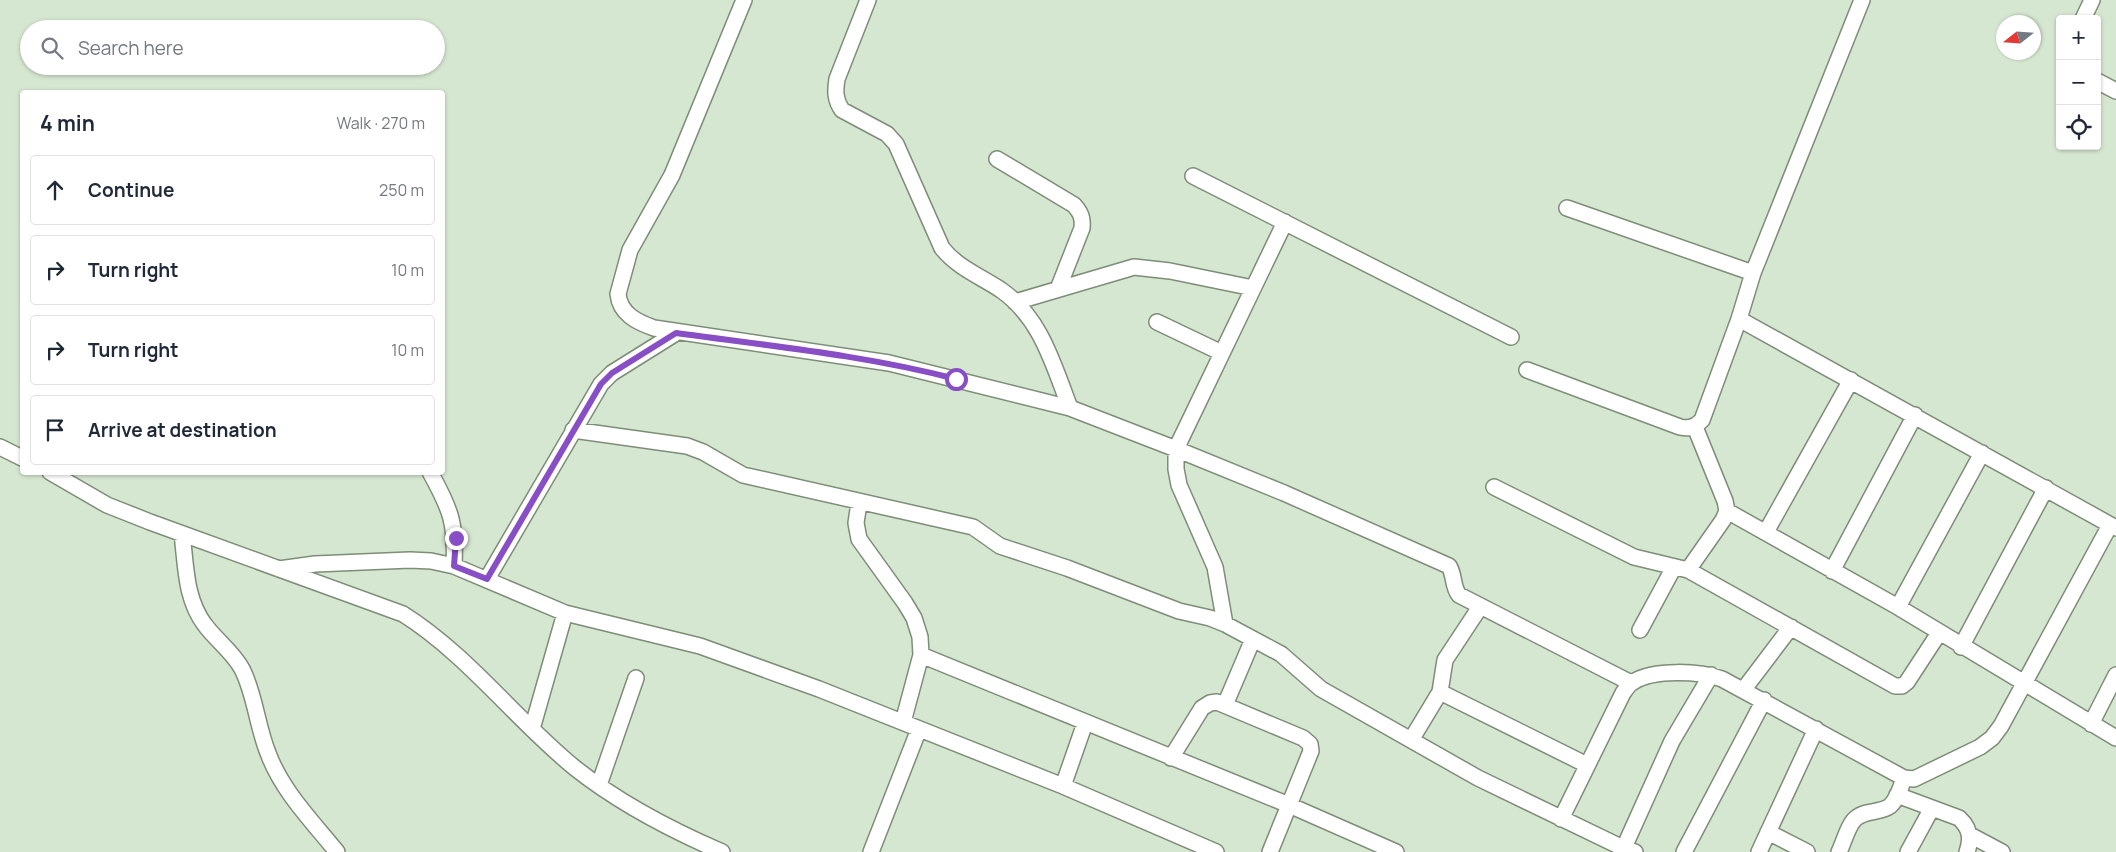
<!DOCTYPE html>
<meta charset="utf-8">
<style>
body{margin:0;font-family:Manrope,sans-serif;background:#f2f2f3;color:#1f2937}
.controls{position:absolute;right:15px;top:15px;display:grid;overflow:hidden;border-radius:5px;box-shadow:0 1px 4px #0004}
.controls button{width:45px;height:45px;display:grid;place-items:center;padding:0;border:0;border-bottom:1px solid #e0e1e3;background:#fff;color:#1f2937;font:25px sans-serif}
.compass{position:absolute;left:1996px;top:15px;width:45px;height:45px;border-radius:50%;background:#fff;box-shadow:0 1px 4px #0004;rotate:253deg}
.stop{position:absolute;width:15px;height:15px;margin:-11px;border:4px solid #884ec5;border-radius:50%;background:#fff}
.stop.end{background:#884ec5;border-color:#fff;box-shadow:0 1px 5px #0008}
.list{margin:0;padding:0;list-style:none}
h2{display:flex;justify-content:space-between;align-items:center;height:65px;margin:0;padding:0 20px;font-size:21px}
h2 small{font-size:16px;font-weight:400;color:#747a83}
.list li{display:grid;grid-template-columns:32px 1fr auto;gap:15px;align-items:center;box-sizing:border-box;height:70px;margin:0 10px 10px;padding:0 10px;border:1px solid #e0e1e3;border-radius:5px}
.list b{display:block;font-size:19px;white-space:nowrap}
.list em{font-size:16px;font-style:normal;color:#747a83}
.icon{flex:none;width:28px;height:28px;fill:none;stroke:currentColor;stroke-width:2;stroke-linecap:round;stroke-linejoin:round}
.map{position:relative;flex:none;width:2116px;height:852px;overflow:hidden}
.search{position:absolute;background:#fff;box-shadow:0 1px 4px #0004;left:20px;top:20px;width:425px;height:55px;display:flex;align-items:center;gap:12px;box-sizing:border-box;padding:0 18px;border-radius:28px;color:#747a83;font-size:19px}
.panel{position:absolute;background:#fff;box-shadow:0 1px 4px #0004;left:20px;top:90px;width:425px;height:385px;border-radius:5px}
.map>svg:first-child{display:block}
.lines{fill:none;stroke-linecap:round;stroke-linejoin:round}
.minor-casing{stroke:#7d8d78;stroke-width:18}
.minor{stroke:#fff;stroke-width:15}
.route{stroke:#884ec5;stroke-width:6}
</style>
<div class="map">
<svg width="2116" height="852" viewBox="0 0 2116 852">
<rect width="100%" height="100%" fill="#d6e7d1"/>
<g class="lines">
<defs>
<path id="minor" d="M 744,0 L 672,175 L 630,250 L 618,294 C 620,314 637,322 654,328 L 889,363 L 1070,408 L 1176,449 L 1284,493 L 1449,566 C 1455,576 1452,586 1459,595 L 1631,683
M 868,0 L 837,79 C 835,91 835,100 842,110 L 887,134 L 896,144 L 942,248 C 958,268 980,276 1001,290 C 1041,318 1053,364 1070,408
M 2083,19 L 2092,0
M 2097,81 L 2116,91
M 997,159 L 1074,205 C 1081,213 1083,218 1082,228 L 1058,289
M 1193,176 L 1511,337
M 1567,208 L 1753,273
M 1015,302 L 1134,267 L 1170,271 L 1253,288
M 1739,319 L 2116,528
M 1157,322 L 1222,353
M 1527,370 L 1680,427 C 1690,429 1695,427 1702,420 L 1739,319 L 1753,273 L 1862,0
M 573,430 L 687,446 L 703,452 L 743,475 L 973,527 L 1000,546 L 1067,568 L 1179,611 L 1210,618 L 1225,624 L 1281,654 L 1321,689 L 1478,778 L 1623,848 L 1635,852
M 0,447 L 22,458
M 50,472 L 107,505 L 150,522 L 403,614 C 468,655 515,719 575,768 C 619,803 671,830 722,852
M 430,472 C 451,510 456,523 454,566
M 1494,487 L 1634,557 L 1688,570 L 1697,575 L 1895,686 L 1902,686 L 1907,682 L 1939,633
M 859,503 L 856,523 L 859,539 L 905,603 L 914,618 L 920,637 L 921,655 L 903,722
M 1727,511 L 1898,607 L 2116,738
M 1766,532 L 1851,380
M 182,534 C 186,565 185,599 205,625 C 216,640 233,652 242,669 C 255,694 257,726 268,753 C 282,791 312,821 337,852
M 279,569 L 315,564 L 410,560 L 431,561 L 454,566 L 565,613 L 700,646 L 819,689 L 1063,786 L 1216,852
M 1688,570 L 1723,520 L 1727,511 L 1725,501 L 1695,427
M 1832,571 L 1915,415
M 487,579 L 601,384 L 612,373 L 676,333
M 1898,607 L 1982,453
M 1225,624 L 1215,567 L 1179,485 L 1176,469 L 1176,449 L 1285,222
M 1640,630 L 1674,567
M 1961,647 L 2046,488
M 921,655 L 1289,805 L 1396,852
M 1744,689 L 1791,627
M 1440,692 L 1587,765
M 1225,705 L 1253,639
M 2091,724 L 2116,675
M 532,729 L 565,613
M 1411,740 L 1440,692 L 1445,660 L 1480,607
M 1171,758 L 1202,708 L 1210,703 L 1217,702 L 1303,738 L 1310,744 L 1311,751 L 1270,852
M 599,785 L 636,678
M 1063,786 L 1085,723
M 1897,795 L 1959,818 C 1970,828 1972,838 1967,852
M 1561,819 L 1623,693 C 1626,689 1629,684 1633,682 C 1654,669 1699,671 1722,679 L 1904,778 L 1914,779 L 1980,747 L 1992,738 L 2001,726 L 2110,525
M 1768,832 L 1807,852
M 1970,835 L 2002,852
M 871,852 L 919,729
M 1622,852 L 1672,741 L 1711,675
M 1684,852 L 1764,700
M 1759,852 L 1816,729
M 1839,852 C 1844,842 1847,828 1854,820 C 1864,809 1879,814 1890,806 C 1897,800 1901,787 1904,778
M 1908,852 L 1932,808"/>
</defs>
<use href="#minor" class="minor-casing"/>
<use href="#minor" class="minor"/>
</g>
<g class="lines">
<path class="route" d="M 456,538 L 454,566 L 487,579 L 601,384 L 612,373 L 676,333 C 770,346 864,355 956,379"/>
</g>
</svg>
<div class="controls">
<button>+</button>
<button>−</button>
<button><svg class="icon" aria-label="locate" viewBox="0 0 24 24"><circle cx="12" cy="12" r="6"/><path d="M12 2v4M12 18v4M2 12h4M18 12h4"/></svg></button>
</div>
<svg class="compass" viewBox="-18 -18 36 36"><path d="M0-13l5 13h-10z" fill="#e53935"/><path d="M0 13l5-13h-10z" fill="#747a83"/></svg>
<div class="stop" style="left:956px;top:379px"></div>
<div class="stop end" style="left:456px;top:538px"></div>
<div class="search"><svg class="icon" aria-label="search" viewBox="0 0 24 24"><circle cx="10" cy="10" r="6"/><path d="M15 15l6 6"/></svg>Search here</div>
<section class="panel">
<h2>4 min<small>Walk · 270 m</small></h2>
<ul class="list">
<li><svg class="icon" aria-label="ahead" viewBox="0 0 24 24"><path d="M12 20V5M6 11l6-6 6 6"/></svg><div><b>Continue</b></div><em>250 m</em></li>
<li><svg class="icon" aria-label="right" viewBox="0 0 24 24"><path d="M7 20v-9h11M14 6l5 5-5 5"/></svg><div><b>Turn right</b></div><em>10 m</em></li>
<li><svg class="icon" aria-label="right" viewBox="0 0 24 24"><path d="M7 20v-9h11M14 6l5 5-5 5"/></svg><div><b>Turn right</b></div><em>10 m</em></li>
<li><svg class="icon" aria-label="arrive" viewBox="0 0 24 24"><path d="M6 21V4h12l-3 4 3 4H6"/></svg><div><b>Arrive at destination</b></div></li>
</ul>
</section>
</div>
